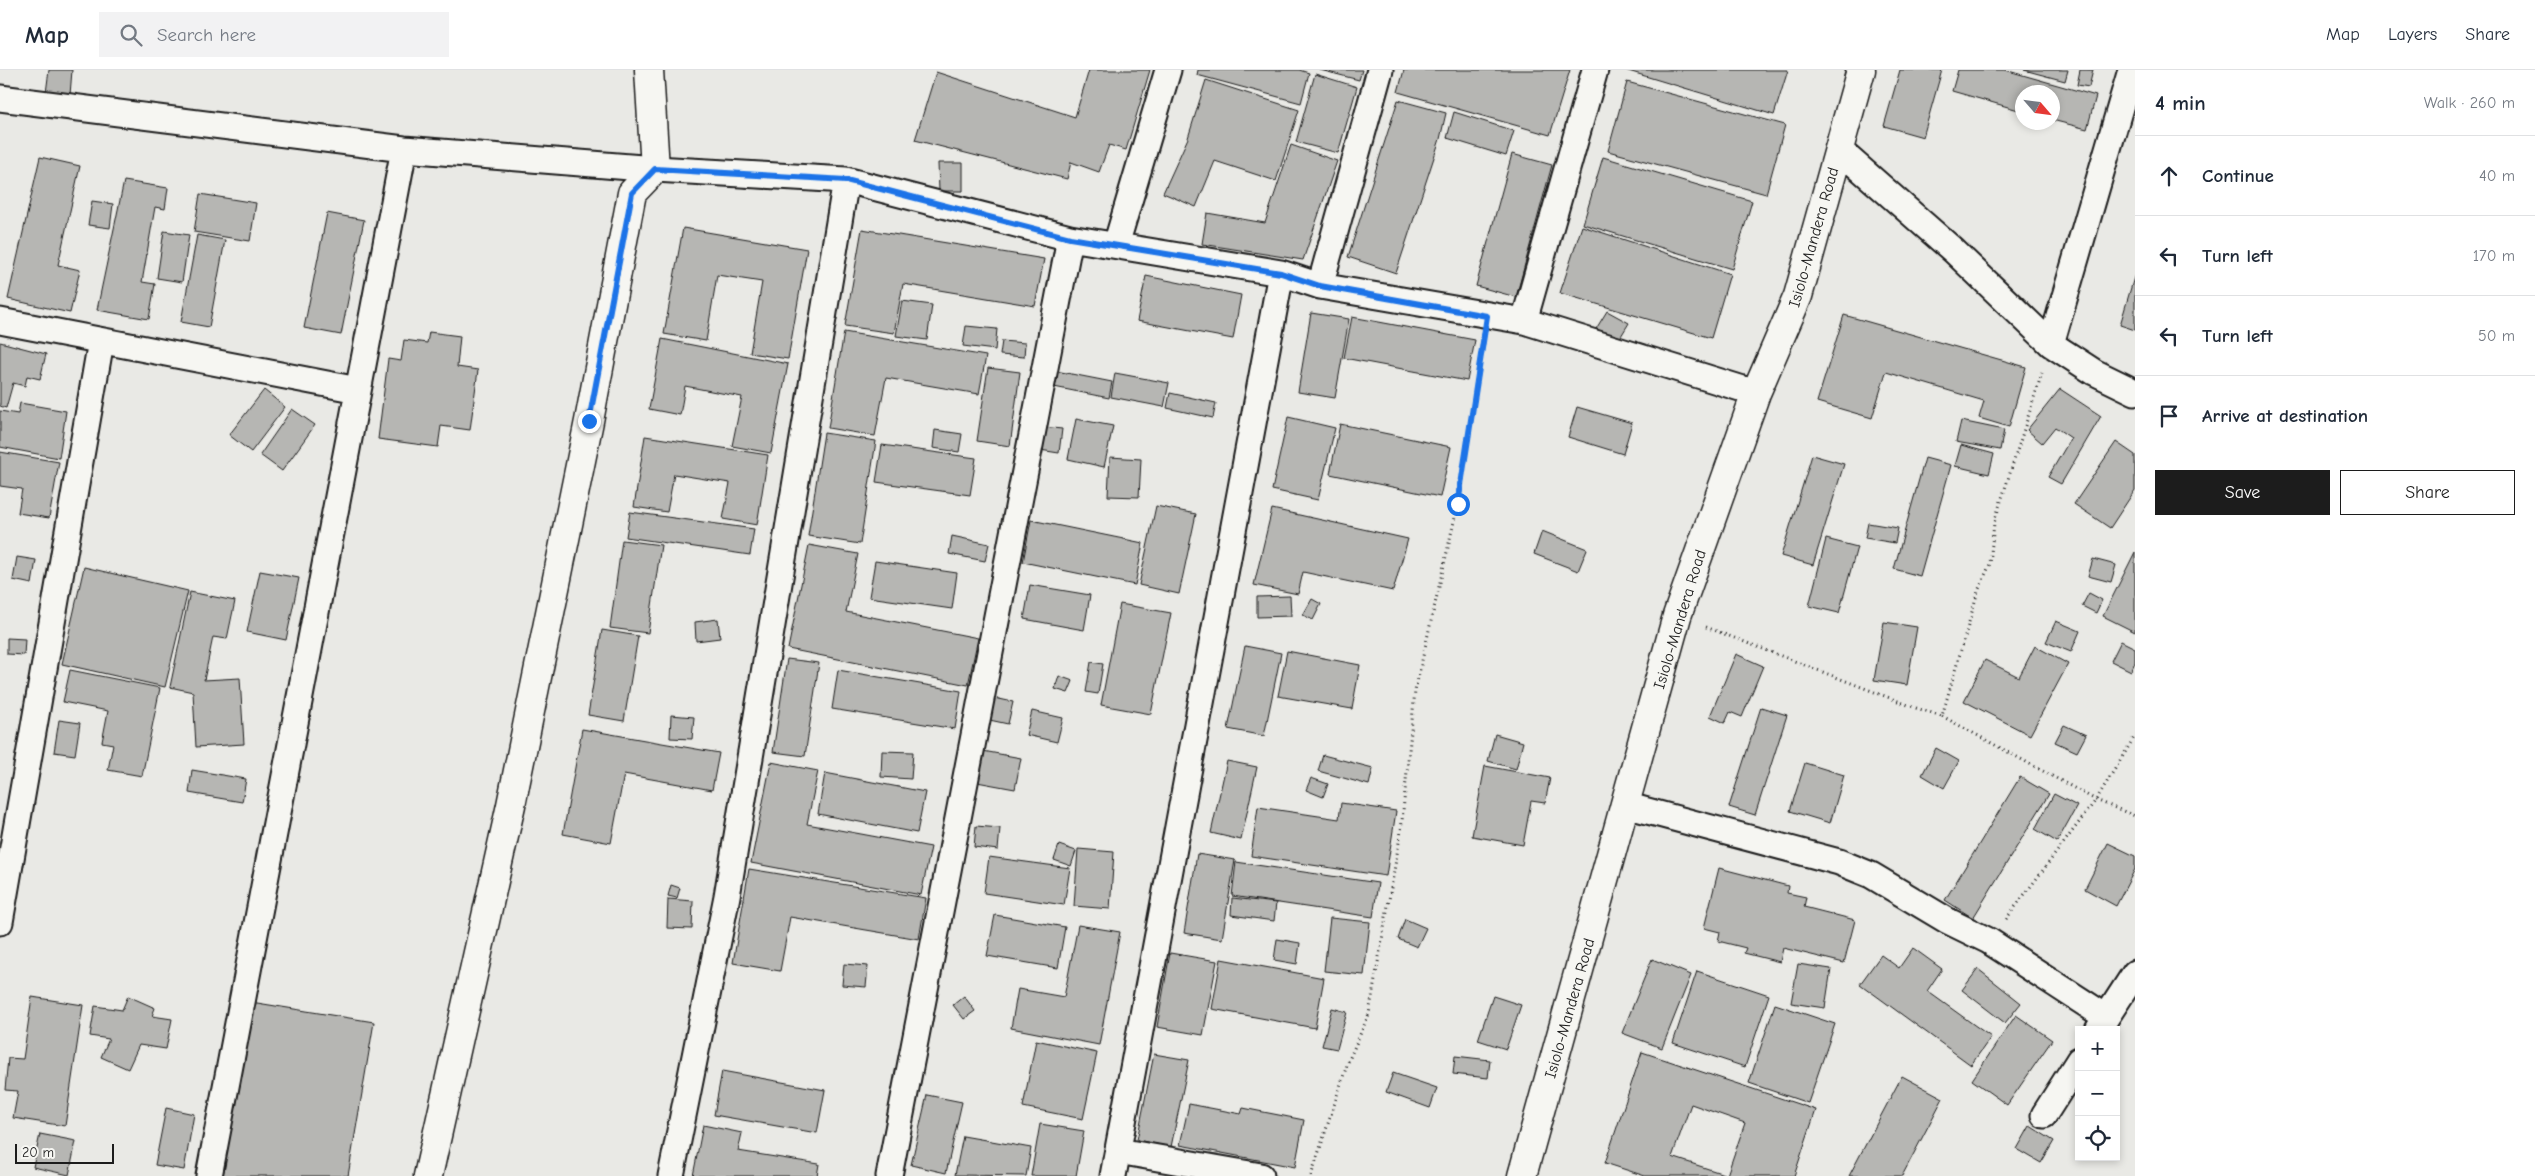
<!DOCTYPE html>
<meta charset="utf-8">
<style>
body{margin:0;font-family:"Comic Neue",sans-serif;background:#f2f2f3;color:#1f2937}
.controls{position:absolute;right:15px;bottom:15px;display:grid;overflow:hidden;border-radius:0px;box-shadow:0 2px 8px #0003}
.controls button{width:45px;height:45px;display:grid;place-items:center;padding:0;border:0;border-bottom:1px solid #e0e1e3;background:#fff;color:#1f2937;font:25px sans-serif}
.compass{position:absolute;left:2015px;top:15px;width:45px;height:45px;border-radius:50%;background:#fff;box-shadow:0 2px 8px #0003;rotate:118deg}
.scale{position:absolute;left:15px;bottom:12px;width:99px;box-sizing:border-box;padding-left:5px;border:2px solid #1c1c1c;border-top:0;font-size:14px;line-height:18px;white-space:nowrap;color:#1c1c1c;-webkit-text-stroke:4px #f6f6f2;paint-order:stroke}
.stop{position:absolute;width:15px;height:15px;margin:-11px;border:4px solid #1a73e8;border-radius:50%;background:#fff}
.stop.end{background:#1a73e8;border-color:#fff;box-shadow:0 1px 5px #0008}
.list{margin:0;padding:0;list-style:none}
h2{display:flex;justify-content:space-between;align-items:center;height:65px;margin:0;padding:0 20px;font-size:21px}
h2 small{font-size:16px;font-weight:400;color:#747a83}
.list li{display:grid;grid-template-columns:32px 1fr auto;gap:15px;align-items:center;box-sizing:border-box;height:80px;padding:0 20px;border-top:1px solid #e0e1e3}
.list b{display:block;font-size:19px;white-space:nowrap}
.list em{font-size:16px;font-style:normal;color:#747a83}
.actions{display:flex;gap:10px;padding:15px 20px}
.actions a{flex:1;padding:11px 0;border:1px solid #1c1c1c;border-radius:0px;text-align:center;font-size:18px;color:#1c1c1c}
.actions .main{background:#1c1c1c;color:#fff}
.icon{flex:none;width:28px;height:28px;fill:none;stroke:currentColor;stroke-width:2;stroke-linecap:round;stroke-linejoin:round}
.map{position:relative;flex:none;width:2135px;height:1106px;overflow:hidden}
header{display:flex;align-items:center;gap:30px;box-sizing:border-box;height:70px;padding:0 25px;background:#fff;border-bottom:1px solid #e0e1e3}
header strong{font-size:24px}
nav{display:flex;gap:28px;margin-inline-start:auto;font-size:18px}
.search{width:350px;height:45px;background:#f2f2f3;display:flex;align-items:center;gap:12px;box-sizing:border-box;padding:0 18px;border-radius:0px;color:#747a83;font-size:19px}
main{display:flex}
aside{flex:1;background:#fff}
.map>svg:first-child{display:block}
.building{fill:#b6b6b3;stroke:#1c1c1c;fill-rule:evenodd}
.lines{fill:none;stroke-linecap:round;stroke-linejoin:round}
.street-casing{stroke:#1c1c1c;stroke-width:29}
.secondary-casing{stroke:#1c1c1c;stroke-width:31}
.highway-casing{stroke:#1c1c1c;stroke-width:31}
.path{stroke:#1c1c1c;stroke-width:3;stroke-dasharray:1 4;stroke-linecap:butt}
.street{stroke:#f6f6f2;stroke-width:25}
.secondary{stroke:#f6f6f2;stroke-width:28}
.highway{stroke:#f6f6f2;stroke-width:28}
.route{stroke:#1a73e8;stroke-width:6}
.labels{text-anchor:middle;stroke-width:4.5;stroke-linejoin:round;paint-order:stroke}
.street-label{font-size:16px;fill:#1c1c1c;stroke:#f6f6f2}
</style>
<header>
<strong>Map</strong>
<div class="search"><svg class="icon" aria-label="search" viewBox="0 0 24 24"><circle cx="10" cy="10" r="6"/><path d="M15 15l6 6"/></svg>Search here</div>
<nav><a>Map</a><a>Layers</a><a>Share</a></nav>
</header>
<main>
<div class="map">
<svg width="2135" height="1106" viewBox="0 0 2135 1106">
<rect width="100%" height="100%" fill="#e9e9e5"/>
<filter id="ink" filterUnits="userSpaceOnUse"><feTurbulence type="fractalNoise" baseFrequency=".02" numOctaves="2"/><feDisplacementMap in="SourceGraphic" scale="10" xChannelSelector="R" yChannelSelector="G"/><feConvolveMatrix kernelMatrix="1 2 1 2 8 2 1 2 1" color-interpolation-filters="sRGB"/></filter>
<g filter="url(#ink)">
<path class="building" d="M 49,0 L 72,0 L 70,25 L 46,23 Z
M 1089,0 L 1150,0 L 1126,80 L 1109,75 L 1099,102 L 1071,92 L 1067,109 L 915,70 L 936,2 L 1075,47 Z
M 1198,0 L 1299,0 L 1309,3 L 1301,33 L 1197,5 Z
M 1320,0 L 1362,0 L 1359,10 Z
M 1404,0 L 1570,0 L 1550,65 L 1398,22 Z
M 1625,0 L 1788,0 L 1774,45 Z
M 1900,0 L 1942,0 L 1923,67 L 1884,56 Z
M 1958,0 L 2005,0 L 2096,26 L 2087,59 L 2052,50 L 2052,22 L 2022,22 L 2022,41 L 1952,21 Z
M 2024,0 L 2068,0 L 2065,11 Z
M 2080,0 L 2093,0 L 2089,17 L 2077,15 Z
M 1315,4 L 1357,17 L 1338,83 L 1296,72 Z
M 1206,10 L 1299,40 L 1276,111 L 1215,91 L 1196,137 L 1163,123 L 1188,68 Z
M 1627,12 L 1785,55 L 1766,124 L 1608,81 Z
M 1398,30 L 1446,43 L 1440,69 L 1396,203 L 1348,187 Z
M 1454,42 L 1514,61 L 1506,86 L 1447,68 Z
M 1291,75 L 1337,91 L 1303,190 L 1202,174 L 1207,143 L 1265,153 Z
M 1512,84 L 1552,95 L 1516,227 L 1476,216 Z
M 40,87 L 80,96 L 58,195 L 80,200 L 70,243 L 8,229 Z
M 1603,87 L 1752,131 L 1732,199 L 1583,154 Z
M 938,93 L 963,93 L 963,121 L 939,121 Z
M 124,111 L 168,118 L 165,139 L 155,137 L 142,212 L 155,214 L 149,249 L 97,240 Z
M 200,124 L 256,133 L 250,171 L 194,162 Z
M 92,131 L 113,134 L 110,158 L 88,155 Z
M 327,143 L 364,150 L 341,265 L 304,258 Z
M 1582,156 L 1730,204 L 1711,268 L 1560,223 Z
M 683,158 L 807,179 L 788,289 L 750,283 L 762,212 L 717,205 L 706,271 L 664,264 Z
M 862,159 L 1044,189 L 1035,236 L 903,214 L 894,263 L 845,256 Z
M 164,161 L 189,165 L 182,212 L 157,208 Z
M 197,165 L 225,170 L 209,257 L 181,252 Z
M 2135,204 L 2135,260 L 2120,255 Z
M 1146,206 L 1241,225 L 1233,269 L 1137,251 Z
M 902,231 L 932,235 L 927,270 L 896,266 Z
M 1607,241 L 1629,253 L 1618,271 L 1596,259 Z
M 1311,243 L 1349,249 L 1335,328 L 1298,322 Z
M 1844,245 L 2026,297 L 2009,357 L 1979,348 L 1984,331 L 1886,302 L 1872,348 L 1817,332 Z
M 1352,247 L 1475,270 L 1467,311 L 1344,288 Z
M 966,256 L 997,259 L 995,280 L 963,276 Z
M 429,262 L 460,266 L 457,297 L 478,300 L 470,360 L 441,356 L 438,377 L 378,369 L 388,289 L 401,291 L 404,270 L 427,273 Z
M 844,262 L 986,286 L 979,324 L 886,308 L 875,366 L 828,358 Z
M 662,269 L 788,294 L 771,383 L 732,376 L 742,327 L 685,316 L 680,345 L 649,339 Z
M 1002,271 L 1025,273 L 1024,287 L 1000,285 Z
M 0,272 L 46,284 L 40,309 L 27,306 L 25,316 L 13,313 L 6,338 L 0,336 Z
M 988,298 L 1020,302 L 1010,376 L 977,371 Z
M 1051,300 L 1112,312 L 1109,328 L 1049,316 Z
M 1115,303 L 1169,313 L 1164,337 L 1111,327 Z
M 2060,319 L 2101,346 L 2061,414 L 2048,407 L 2071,368 L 2055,357 L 2042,373 L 2027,360 Z
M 264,320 L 285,337 L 251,382 L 229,365 Z
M 1170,323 L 1216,333 L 1213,348 L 1167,338 Z
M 20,333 L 66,341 L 59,388 L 0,377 L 0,341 L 18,344 Z
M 1577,337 L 1632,353 L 1623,384 L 1568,367 Z
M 292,339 L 315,355 L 282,401 L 260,385 Z
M 1288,347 L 1335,358 L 1318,430 L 1272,420 Z
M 1076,349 L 1113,356 L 1104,397 L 1068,389 Z
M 1961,351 L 2004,360 L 2000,380 L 1956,372 Z
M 1340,354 L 1451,377 L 1440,427 L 1330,404 Z
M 1042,357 L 1062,359 L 1059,383 L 1040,380 Z
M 935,360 L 962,364 L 959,382 L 933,378 Z
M 824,363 L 876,371 L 860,474 L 808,466 Z
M 645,366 L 768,385 L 757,455 L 723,449 L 730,413 L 674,404 L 667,442 L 634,437 Z
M 2116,372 L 2135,385 L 2135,420 L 2110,458 L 2074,434 Z
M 882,375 L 976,388 L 970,425 L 876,412 Z
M 1961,375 L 1994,384 L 1989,404 L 1955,396 Z
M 0,382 L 59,392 L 49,448 L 18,443 L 22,419 L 0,416 Z
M 1812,385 L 1844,394 L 1813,495 L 1781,486 Z
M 1110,387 L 1141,389 L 1139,427 L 1108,426 Z
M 1925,388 L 1951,395 L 1920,506 L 1894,499 Z
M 1156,436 L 1196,444 L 1179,524 L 1139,515 Z
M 1272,439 L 1408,469 L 1393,521 L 1303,502 L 1298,524 L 1254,515 Z
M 630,442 L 754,459 L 750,485 L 626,467 Z
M 1031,450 L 1143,473 L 1135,515 L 1023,492 Z
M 1868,453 L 1898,458 L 1895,473 L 1865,468 Z
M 1542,461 L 1587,479 L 1578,501 L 1534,484 Z
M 952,466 L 989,474 L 985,491 L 949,484 Z
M 1826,469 L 1857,477 L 1839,543 L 1809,536 Z
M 622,470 L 661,475 L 648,563 L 610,558 Z
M 809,475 L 858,484 L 846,542 L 978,568 L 968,615 L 788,579 Z
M 2135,482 L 2135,562 L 2103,546 Z
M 17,487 L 36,490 L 32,514 L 13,510 Z
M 2093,489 L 2116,495 L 2111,512 L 2088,506 Z
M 875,491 L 957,503 L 952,539 L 869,527 Z
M 84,497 L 188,521 L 165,617 L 62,594 Z
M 260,501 L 299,508 L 286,570 L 247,562 Z
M 1030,515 L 1090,525 L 1084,560 L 1024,549 Z
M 190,522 L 235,531 L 227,569 L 213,567 L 204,610 L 240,608 L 244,674 L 196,677 L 193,622 L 170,617 Z
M 2089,523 L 2102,530 L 2096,543 L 2082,536 Z
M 1290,526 L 1291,546 L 1257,547 L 1257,527 Z
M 1312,529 L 1321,534 L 1313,550 L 1303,545 Z
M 1120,534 L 1171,543 L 1151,644 L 1101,635 Z
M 718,549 L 720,568 L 696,571 L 695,552 Z
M 2056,551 L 2080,561 L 2071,582 L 2046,572 Z
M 1884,552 L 1917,557 L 1907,615 L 1874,610 Z
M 602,560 L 638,566 L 624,651 L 588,645 Z
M 7,568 L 25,569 L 24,585 L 7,584 Z
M 2121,571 L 2135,578 L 2135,592 L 2131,601 L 2111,591 Z
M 1245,576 L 1281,583 L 1264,666 L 1228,659 Z
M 2035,576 L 2068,594 L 2030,665 L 1964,631 L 1985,590 L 2019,607 Z
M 1287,581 L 1360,595 L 1352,639 L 1278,626 Z
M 1736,584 L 1763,596 L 1742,647 L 1730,642 L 1725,653 L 1710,646 Z
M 787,589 L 819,593 L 805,686 L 773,682 Z
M 1091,592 L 1103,594 L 1098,624 L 1086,622 Z
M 70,600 L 160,618 L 142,706 L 108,700 L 113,674 L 102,672 L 108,641 L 63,632 Z
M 838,600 L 961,621 L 955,659 L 832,639 Z
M 1059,606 L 1073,611 L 1068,623 L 1055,619 Z
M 990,627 L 1013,632 L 1008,654 L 985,649 Z
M 1761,637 L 1787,645 L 1755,745 L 1729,737 Z
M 1032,641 L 1063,648 L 1057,672 L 1026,665 Z
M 671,645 L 694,647 L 692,669 L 670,668 Z
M 59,650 L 80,653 L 75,685 L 54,682 Z
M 2064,655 L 2086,665 L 2077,682 L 2055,672 Z
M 582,659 L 719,683 L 712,720 L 624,704 L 611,773 L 563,764 Z
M 1495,664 L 1523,672 L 1516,699 L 1488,691 Z
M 1936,678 L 1959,691 L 1944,718 L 1922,705 Z
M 882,681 L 913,682 L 911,709 L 881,707 Z
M 983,681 L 1021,688 L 1015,719 L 977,712 Z
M 1323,685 L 1373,698 L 1369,715 L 1318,701 Z
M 1227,691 L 1257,697 L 1241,770 L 1211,763 Z
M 771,692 L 818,701 L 807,754 L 931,777 L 921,825 L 751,793 Z
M 1805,693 L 1844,705 L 1830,753 L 1790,741 Z
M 1485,696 L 1550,708 L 1545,733 L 1531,731 L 1523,775 L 1472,766 Z
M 192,700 L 246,709 L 242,732 L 189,723 Z
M 825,703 L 925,722 L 917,763 L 818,744 Z
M 2020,707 L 2049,724 L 1973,848 L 1945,830 Z
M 1311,708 L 1328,714 L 1323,727 L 1306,720 Z
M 2054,724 L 2077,736 L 2057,772 L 2035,759 Z
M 1341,733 L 1396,741 L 1386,806 L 1251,786 L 1258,737 L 1339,749 Z
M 976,756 L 1000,758 L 998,780 L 974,777 Z
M 2108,773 L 2135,786 L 2135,799 L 2116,836 L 2085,819 Z
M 1059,775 L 1076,781 L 1071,796 L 1054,790 Z
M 1078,779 L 1114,782 L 1110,839 L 1074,836 Z
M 1197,784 L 1235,790 L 1222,869 L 1184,863 Z
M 989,787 L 1070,798 L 1064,835 L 984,823 Z
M 1236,792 L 1378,813 L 1373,847 L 1232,826 Z
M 1719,798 L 1788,816 L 1787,823 L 1806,827 L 1804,837 L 1855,850 L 1844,893 L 1783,878 L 1780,892 L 1744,883 L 1746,878 L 1718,871 L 1720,862 L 1704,858 Z
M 749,799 L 926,828 L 919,869 L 790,847 L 780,901 L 733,893 Z
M 671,815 L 680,818 L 677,828 L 668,826 Z
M 1232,828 L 1276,833 L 1274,851 L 1231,845 Z
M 668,829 L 693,831 L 692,859 L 667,858 Z
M 995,845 L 1065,857 L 1058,898 L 987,886 Z
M 1330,848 L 1370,852 L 1364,905 L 1324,901 Z
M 1405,849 L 1426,858 L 1417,877 L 1398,869 Z
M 1078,855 L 1120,862 L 1099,975 L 1011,958 L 1018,919 L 1064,927 Z
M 1277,869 L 1300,873 L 1297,894 L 1274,890 Z
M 1913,878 L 1942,899 L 1927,921 L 1991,967 L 1971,995 L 1860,914 L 1881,885 L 1899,898 Z
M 1170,883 L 1217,891 L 1203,965 L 1157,957 Z
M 1221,889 L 1324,908 L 1315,958 L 1212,939 Z
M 1652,889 L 1691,905 L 1662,978 L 1622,963 Z
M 844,894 L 868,896 L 866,917 L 842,915 Z
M 1798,894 L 1831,899 L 1825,938 L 1791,933 Z
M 1978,899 L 2021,933 L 2005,953 L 1962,920 Z
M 1697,901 L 1769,925 L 1745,997 L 1673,973 Z
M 128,926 L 155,938 L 152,946 L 172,949 L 166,979 L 139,975 L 128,999 L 101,987 L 109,969 L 90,966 L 95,936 L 122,940 Z
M 964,926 L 975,941 L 964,949 L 953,935 Z
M 1493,926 L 1521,935 L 1506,979 L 1478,970 Z
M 32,927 L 83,935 L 65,1056 L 13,1048 L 18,1021 L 5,1020 L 8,988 L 23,989 Z
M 251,932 L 374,952 L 348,1106 L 223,1106 Z
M 1775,934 L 1835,954 L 1808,1033 L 1749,1013 Z
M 1332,938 L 1347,942 L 1337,979 L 1322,976 Z
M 2016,945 L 2052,970 L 2007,1035 L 1972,1010 Z
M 1036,970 L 1097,983 L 1083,1049 L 1023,1037 Z
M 1642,982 L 1816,1040 L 1794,1106 L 1645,1106 L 1605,1093 ZM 1691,1034 L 1745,1053 L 1727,1105 L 1672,1087 Z
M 1154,984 L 1189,990 L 1171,1077 L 1137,1070 Z
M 1455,986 L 1490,990 L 1488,1008 L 1453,1004 Z
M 722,1001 L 825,1020 L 817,1063 L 714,1045 Z
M 1393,1003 L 1437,1018 L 1430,1038 L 1386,1022 Z
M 1902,1006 L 1943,1028 L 1902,1106 L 1849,1106 Z
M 927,1025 L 962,1032 L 946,1103 L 911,1095 Z
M 1189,1034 L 1241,1044 L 1243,1038 L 1304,1050 L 1295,1097 L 1180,1075 Z
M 166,1038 L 194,1044 L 184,1100 L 155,1095 Z
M 1040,1054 L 1084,1061 L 1076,1106 L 1031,1106 Z
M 703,1055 L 742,1063 L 738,1081 L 819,1094 L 817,1106 L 693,1106 Z
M 2030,1056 L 2054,1071 L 2041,1093 L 2017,1079 Z
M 40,1064 L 76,1071 L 69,1105 L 33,1097 Z
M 963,1066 L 1031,1078 L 1026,1106 L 955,1105 Z"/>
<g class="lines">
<defs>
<path id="street" d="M 0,28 L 404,79 L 655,99 L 846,110 L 1070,168 L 1281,203 L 1320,216 L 1524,251 L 1756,323
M 1838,79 L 1954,181 L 2051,274 L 2094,302 L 2135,322
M 1116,175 L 1168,0
M 1320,216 L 1380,0
M 0,251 L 358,320
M 1524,251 L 1595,0
M 2051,274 L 2131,0
M 1625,735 L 1839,792 L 1871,805 L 1948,851 L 1989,871 L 2106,947
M 0,852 L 101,271
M 2098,960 L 2135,903
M 2044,1045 L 2079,990
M 1118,1081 L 1261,1106
M 209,1106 L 404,79
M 671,1106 L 727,826 L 846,110
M 889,1106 L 1070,168
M 1113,1106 L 1281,203"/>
<path id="secondary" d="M 428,1106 L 511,735 L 589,351 L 632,123 L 655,99 L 649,0"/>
<path id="highway" d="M 1522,1106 L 1677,546 L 1756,323 L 1798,226 L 1861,0"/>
</defs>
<use href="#street" class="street-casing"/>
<use href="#secondary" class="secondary-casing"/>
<use href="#highway" class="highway-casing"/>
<path class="path" d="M 1706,557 L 1916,638 L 1942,646 L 1978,521 L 1990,494 L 1994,453 L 2042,303
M 1942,646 L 2096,730 L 2135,746
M 2006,849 L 2096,730 L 2135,666
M 1311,1106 L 1348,992 L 1369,944 L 1401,761 L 1415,621 L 1458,434 L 1483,273"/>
<use href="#street" class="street"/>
<use href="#secondary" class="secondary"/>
<use href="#highway" class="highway"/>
</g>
</g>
<g class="lines" filter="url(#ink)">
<path class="route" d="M 589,351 L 632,123 L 655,99 L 846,110 L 1070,168 L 1281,203 L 1320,216 L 1487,246 L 1458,434"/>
</g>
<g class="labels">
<g class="street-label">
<text transform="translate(1813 167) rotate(-74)" y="6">Isiolo-Mandera Road</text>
<text transform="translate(1679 549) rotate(-73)" y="6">Isiolo-Mandera Road</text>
<text transform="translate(1569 938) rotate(-74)" y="6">Isiolo-Mandera Road</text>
</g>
</g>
</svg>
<div class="controls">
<button>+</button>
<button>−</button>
<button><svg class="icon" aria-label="locate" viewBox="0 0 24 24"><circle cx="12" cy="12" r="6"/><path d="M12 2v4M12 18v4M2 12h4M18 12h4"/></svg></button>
</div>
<svg class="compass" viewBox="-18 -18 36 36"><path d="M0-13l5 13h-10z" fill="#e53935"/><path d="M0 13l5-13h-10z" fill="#747a83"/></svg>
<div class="scale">20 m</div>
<div class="stop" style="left:1458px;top:434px"></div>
<div class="stop end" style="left:589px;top:351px"></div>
</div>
<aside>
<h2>4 min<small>Walk · 260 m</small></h2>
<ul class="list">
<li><svg class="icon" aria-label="ahead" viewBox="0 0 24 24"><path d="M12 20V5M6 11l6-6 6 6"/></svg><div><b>Continue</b></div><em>40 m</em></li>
<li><svg class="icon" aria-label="left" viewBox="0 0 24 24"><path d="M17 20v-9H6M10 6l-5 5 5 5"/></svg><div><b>Turn left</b></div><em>170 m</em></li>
<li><svg class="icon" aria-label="left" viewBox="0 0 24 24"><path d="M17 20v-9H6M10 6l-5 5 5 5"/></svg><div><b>Turn left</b></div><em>50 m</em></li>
<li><svg class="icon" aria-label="arrive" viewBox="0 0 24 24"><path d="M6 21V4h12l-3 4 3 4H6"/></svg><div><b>Arrive at destination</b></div></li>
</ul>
<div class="actions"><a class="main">Save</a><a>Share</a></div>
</aside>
</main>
